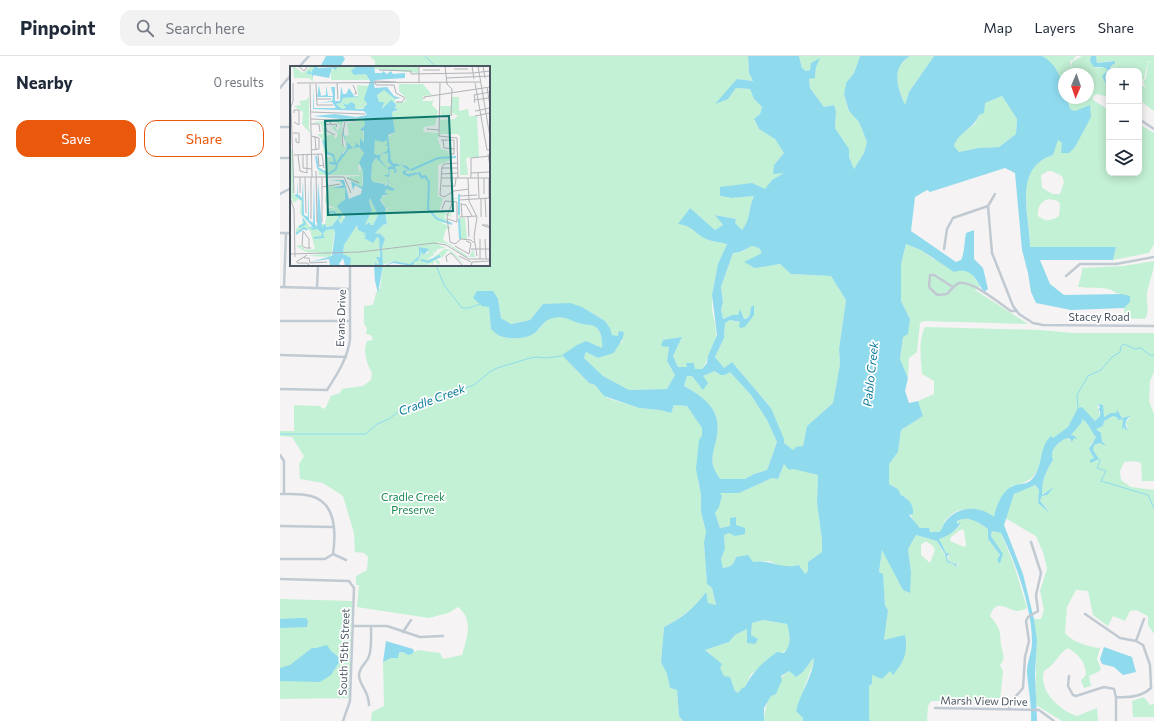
<!DOCTYPE html>
<meta charset="utf-8">
<style>
body{margin:0;font-family:Commissioner,sans-serif;background:#f2f2f3;color:#1f2937}
.controls{position:absolute;right:12px;top:12px;display:grid;overflow:hidden;border-radius:8px;box-shadow:0 2px 10px #0003}
.controls button{width:36px;height:36px;display:grid;place-items:center;padding:0;border:0;border-bottom:1px solid #e0e1e3;background:#fff;color:#1f2937;font:20px sans-serif}
.compass{position:absolute;left:778px;top:12px;width:36px;height:36px;border-radius:50%;background:#fff;box-shadow:0 2px 10px #0003;rotate:182deg}
.list{margin:0;padding:0;list-style:none}
h2{display:flex;justify-content:space-between;align-items:center;height:52px;margin:0;padding:0 16px;font-size:17px}
h2 small{font-size:13px;font-weight:400;color:#747a83}
.actions{display:flex;gap:8px;padding:12px 16px}
.actions a{flex:1;padding:9px 0;border:1px solid #ea580c;border-radius:12px;text-align:center;font-size:14px;color:#ea580c}
.actions .main{background:#ea580c;color:#fff}
.icon{flex:none;width:22px;height:22px;fill:none;stroke:currentColor;stroke-width:2;stroke-linecap:round;stroke-linejoin:round}
.map{position:relative;flex:none;width:874px;height:665px;overflow:hidden}
header{display:flex;align-items:center;gap:24px;box-sizing:border-box;height:56px;padding:0 20px;background:#fff;border-bottom:1px solid #e0e1e3}
header strong{font-size:19px}
nav{display:flex;gap:22px;margin-inline-start:auto;font-size:14px}
.search{width:280px;height:36px;background:#f2f2f3;display:flex;align-items:center;gap:10px;box-sizing:border-box;padding:0 14px;border-radius:12px;color:#747a83;font-size:15px}
main{display:flex}
aside{flex:1;background:#fff}
.map>svg:first-child{display:block}
.green{fill:#c3f1d5;fill-rule:evenodd}
.water{fill:#90daee;fill-rule:evenodd}
.lines{fill:none;stroke-linecap:round;stroke-linejoin:round}
.stream{stroke:#90daee;stroke-width:1}
.street{stroke:#c1cad2;stroke-width:2.5}
.labels{text-anchor:middle;stroke-width:3.5;stroke-linejoin:round;paint-order:stroke}
.street-label{font-size:11px;fill:#4a5661;stroke:#fff}
.park-label{font-size:11px;fill:#17864f;stroke:#fff}
.water-label{font-size:12px;font-style:italic;fill:#0c7c9b;stroke:#fff}
.inset-river{fill:none;stroke:#90daee;stroke-width:2}
.inset-road{fill:none;stroke:#b1b4b9;stroke-width:1}
.view{fill:#0f766e;fill-opacity:0.15;stroke:#0f766e;stroke-width:2}
.inset-edge{fill:none;stroke:#4a5661;stroke-width:2}
</style>
<header>
<strong>Pinpoint</strong>
<div class="search"><svg class="icon" aria-label="search" viewBox="0 0 24 24"><circle cx="10" cy="10" r="6"/><path d="M15 15l6 6"/></svg>Search here</div>
<nav><a>Map</a><a>Layers</a><a>Share</a></nav>
</header>
<main>
<aside>
<h2>Nearby<small>0 results</small></h2>
<ul class="list">
</ul>
<div class="actions"><a class="main">Save</a><a>Share</a></div>
</aside>
<div class="map">
<svg width="874" height="665" viewBox="0 0 874 665">
<rect width="100%" height="100%" fill="#f5f3f3"/>
<path class="green" d="M 90,0 L 468,0 L 469,17 L 473,25 L 457,23 L 448,43 L 456,32 L 470,33 L 474,43 L 482,51 L 480,58 L 474,64 L 479,73 L 495,83 L 504,97 L 494,109 L 505,117 L 492,124 L 485,134 L 440,131 L 440,140 L 452,142 L 474,140 C 468,153 471,163 462,175 L 455,167 L 456,163 L 436,159 L 443,169 L 435,174 L 410,152 L 399,168 L 408,170 L 424,182 L 435,186 L 447,187 C 439,207 431,231 432,253 C 433,261 436,269 436,277 C 437,284 426,308 422,313 L 415,313 L 414,307 L 408,311 L 398,311 L 393,300 L 402,281 L 389,290 L 387,305 L 395,319 L 387,333 L 349,334 L 323,320 L 304,302 L 306,296 L 318,302 L 334,297 L 338,289 L 343,285 L 338,280 L 332,280 L 330,272 L 325,265 L 302,251 L 263,248 L 250,264 L 230,268 L 221,262 L 218,243 L 209,251 L 211,272 C 213,275 217,279 220,280 C 229,284 247,283 256,276 C 260,273 263,266 268,263 C 279,257 291,263 300,267 C 306,269 312,267 317,272 C 321,277 323,287 323,293 L 319,292 L 317,289 L 289,306 L 309,327 L 315,329 L 324,340 L 330,343 L 359,352 L 380,354 L 391,357 L 394,349 L 407,350 L 423,372 L 418,426 L 421,439 L 421,456 L 426,476 L 424,486 L 427,527 L 432,532 L 436,550 L 428,547 L 425,537 C 414,552 401,562 384,571 L 381,606 L 387,618 L 390,632 L 397,634 L 399,660 L 403,665 L 91,665 L 92,656 L 104,650 L 103,606 L 123,596 L 128,599 L 138,594 L 160,597 L 163,603 L 182,599 C 187,581 194,564 178,551 L 168,557 L 149,562 L 77,551 L 79,529 L 76,529 L 76,520 L 87,514 L 88,501 L 84,497 L 75,496 L 74,477 L 63,440 L 43,427 L 20,423 L 19,408 L 24,400 L 12,381 L 0,380 L 0,375 L 14,375 L 14,349 L 40,350 L 43,353 L 46,351 L 51,340 L 60,337 L 62,333 L 83,330 L 91,324 L 92,317 C 86,307 83,296 87,285 L 93,284 L 91,279 L 86,278 L 87,272 L 84,268 L 84,250 L 93,249 L 96,237 L 100,232 L 103,209 L 209,209 L 209,11 L 95,11 L 95,5 Z
M 519,0 L 580,0 L 574,17 L 566,27 L 564,38 L 569,55 L 579,66 L 587,86 L 584,97 L 574,113 L 569,101 L 569,93 L 555,72 L 556,55 L 554,49 L 544,51 L 530,32 L 529,23 L 535,21 L 536,11 L 526,15 L 522,12 Z
M 630,0 L 654,0 L 629,36 L 625,50 C 619,32 609,13 630,0 Z
M 762,0 L 796,0 L 792,5 L 790,4 L 791,12 L 792,6 L 802,0 L 811,0 L 810,5 L 816,12 L 823,10 L 827,13 L 827,15 L 823,19 L 827,26 L 825,20 L 829,19 L 829,41 L 817,38 L 813,40 L 813,44 L 829,54 L 829,117 L 859,117 L 859,68 L 874,77 L 874,188 L 869,197 L 833,204 L 836,191 L 750,191 C 751,159 731,112 773,99 L 777,83 L 782,87 L 795,55 L 789,53 L 787,42 L 808,42 L 808,18 L 784,18 L 784,31 L 776,13 ZM 768,115 L 771,115 L 782,120 L 784,126 L 780,138 L 773,138 L 762,132 L 761,119 ZM 769,143 L 778,145 L 780,148 L 779,160 C 772,165 765,166 758,160 C 757,153 760,145 769,143 Z
M 816,0 L 874,0 L 874,55 L 859,44 L 859,27 L 866,32 L 863,26 L 866,22 L 868,7 L 873,5 L 868,6 L 864,23 L 859,25 L 859,15 L 831,15 L 836,15 L 830,11 L 835,7 L 831,5 L 817,7 Z
M 722,40 L 737,63 L 736,78 L 719,91 L 698,92 L 679,96 L 674,90 L 676,82 L 695,68 L 705,47 Z
M 626,188 L 641,194 L 653,203 L 690,216 L 700,230 L 695,234 L 748,268 L 644,265 L 640,267 L 637,296 L 629,302 L 628,322 L 620,303 L 623,281 L 630,263 L 621,245 L 621,208 Z
M 472,190 L 479,192 L 483,197 L 465,206 L 475,211 L 500,208 L 511,218 L 551,220 L 566,244 L 559,293 L 560,308 L 553,347 L 527,370 L 523,390 L 513,395 L 504,387 L 491,352 L 452,306 L 444,312 L 435,301 L 444,282 L 445,267 L 450,264 L 466,268 L 470,265 L 471,251 L 470,260 L 464,263 L 460,254 L 459,260 L 452,259 L 442,263 L 441,254 L 443,246 L 441,231 L 453,197 L 461,196 Z
M 874,205 C 874,217 869,225 867,237 C 866,246 870,254 865,263 L 845,262 L 844,252 L 850,246 L 842,238 L 836,237 C 828,229 809,233 798,231 L 802,216 L 802,212 L 843,210 Z
M 645,271 L 760,274 L 794,277 L 874,277 L 874,316 L 870,325 L 869,345 L 874,358 L 874,425 L 862,425 L 861,407 L 854,405 L 844,406 L 840,415 L 841,424 L 851,431 L 874,434 L 874,578 L 868,569 L 868,560 L 856,554 L 850,555 L 845,565 L 833,560 L 828,570 L 813,559 L 808,535 L 796,534 L 787,551 L 785,577 C 792,586 809,591 820,592 L 817,603 L 821,613 L 818,616 L 809,620 L 811,630 L 804,632 L 801,624 L 806,619 C 806,606 798,598 788,592 C 778,598 775,609 764,615 C 758,635 780,655 797,660 L 817,652 L 818,665 L 782,665 L 756,649 C 755,620 758,591 754,563 L 761,563 L 764,554 L 760,535 L 767,513 L 764,499 L 756,480 L 725,462 L 734,438 L 754,429 L 759,434 L 758,447 L 770,456 L 760,445 L 762,440 L 767,439 L 767,435 L 762,439 C 762,424 765,417 773,404 C 769,394 778,386 787,382 L 792,385 L 792,376 L 802,366 L 802,363 C 810,368 810,375 816,381 L 810,390 L 814,402 L 811,405 L 817,404 L 812,392 L 814,389 L 824,386 L 822,385 L 821,377 L 816,373 L 818,371 L 823,370 L 824,365 L 833,360 L 843,363 L 844,371 L 846,374 L 853,374 L 848,374 L 846,366 L 851,361 L 843,362 L 836,357 L 824,361 L 820,349 L 817,348 L 820,360 L 815,365 L 807,358 L 773,382 L 768,382 C 767,386 764,390 763,394 C 757,417 757,425 731,430 L 714,461 C 695,455 680,446 665,465 C 663,469 663,473 659,476 C 636,477 630,463 627,442 L 621,439 L 618,433 L 609,428 L 609,408 L 618,396 L 621,374 L 643,360 L 638,345 L 654,338 L 654,325 L 642,318 C 641,305 638,284 645,271 Z
M 435,315 C 441,320 443,321 450,316 L 471,339 L 487,364 L 497,386 L 487,414 L 474,418 L 465,423 L 440,423 C 438,419 434,414 433,409 C 431,401 434,393 436,385 C 443,356 428,343 404,330 L 407,319 L 412,320 L 424,334 L 423,320 Z
M 504,408 L 513,412 L 538,419 L 537,447 L 542,484 L 542,496 L 528,506 L 528,515 L 525,518 L 519,509 L 510,512 L 498,510 L 490,505 L 473,506 L 456,501 C 454,508 450,511 443,512 L 441,503 L 445,493 L 444,479 L 449,477 L 456,469 L 456,461 L 450,470 L 440,472 L 435,457 L 439,451 L 439,437 L 459,437 L 492,422 L 498,423 Z
M 681,463 L 693,463 L 708,473 L 708,483 L 720,499 L 718,504 L 720,508 L 722,501 L 721,496 L 711,480 L 712,475 L 721,477 L 734,509 L 747,552 C 745,553 740,555 737,555 C 727,554 716,541 710,560 C 720,572 720,574 721,589 C 722,598 727,601 720,609 L 723,615 L 720,644 L 651,645 L 648,650 L 647,665 L 591,665 L 589,663 L 589,630 L 592,628 L 592,619 L 605,618 L 610,615 L 613,618 L 604,584 L 608,554 L 605,549 L 603,519 L 599,516 L 602,494 L 606,501 L 631,516 L 628,493 L 636,479 L 657,485 L 669,507 L 673,508 L 676,511 L 680,507 L 675,508 L 668,505 L 669,498 L 666,497 L 658,483 L 675,475 L 681,468 L 678,468 L 677,465 ZM 680,474 L 684,474 L 686,490 L 684,491 L 670,485 L 671,481 ZM 646,485 L 653,490 L 655,494 L 650,507 L 641,499 L 641,489 Z
M 0,543 L 72,545 L 69,642 L 0,643 Z
M 483,564 L 507,568 L 510,577 L 509,592 L 471,618 L 465,631 L 458,637 L 455,635 L 450,621 L 444,621 L 439,612 L 441,608 C 435,604 432,598 425,594 L 449,586 L 455,579 L 467,573 L 471,579 L 472,567 Z
M 535,602 L 516,655 L 524,662 L 523,665 L 484,665 C 485,647 494,625 509,615 L 516,621 C 525,616 527,608 535,602 Z
M 864,641 L 870,649 L 874,648 L 874,661 L 853,661 L 852,645 Z"/>
<path class="water" d="M 46,0 L 63,0 L 65,3 L 60,11 L 40,11 Z
M 468,0 L 519,0 L 522,12 L 526,15 L 530,14 L 531,7 L 540,2 L 536,11 L 535,22 L 529,23 L 530,32 L 544,51 L 554,49 L 556,55 L 555,72 L 569,93 L 569,101 L 574,113 L 584,97 L 587,86 L 579,66 L 569,55 L 564,38 L 566,27 L 574,17 L 580,0 L 630,0 C 610,12 618,32 625,49 L 629,36 L 654,0 L 762,0 C 777,8 784,25 784,42 L 787,42 L 790,53 L 795,55 L 810,49 L 811,61 L 795,91 L 789,97 L 781,97 L 782,87 L 778,84 L 773,99 C 732,112 750,159 750,191 L 836,191 L 833,204 L 760,204 L 770,228 L 784,239 L 842,238 L 850,240 L 850,246 L 844,252 L 791,254 L 756,247 L 751,236 L 748,217 L 742,194 L 735,117 L 725,112 L 650,136 L 647,134 L 635,141 L 631,175 L 676,206 L 681,204 C 685,196 684,186 686,177 L 694,174 L 694,203 L 703,212 L 708,233 L 704,236 C 695,223 692,211 674,216 L 641,194 L 626,188 L 621,208 L 621,245 L 630,263 L 628,278 L 623,281 L 620,303 L 628,322 L 625,335 L 629,347 L 638,345 L 643,360 L 621,374 L 618,396 L 609,408 L 609,428 L 618,433 L 621,439 C 629,443 634,449 633,458 L 629,459 L 640,472 L 649,472 L 650,476 L 659,476 C 663,473 663,468 666,465 C 678,450 699,449 714,461 C 716,451 722,434 733,430 C 740,427 748,429 753,422 C 763,410 759,390 771,380 L 773,382 L 788,371 L 798,352 L 802,351 L 815,365 L 820,360 L 820,355 L 818,354 L 820,351 L 817,348 L 823,349 L 824,361 L 831,357 L 836,357 L 837,354 L 842,362 L 851,360 C 845,364 844,368 848,374 L 854,375 L 846,374 L 844,371 L 842,374 L 843,363 L 838,364 L 838,362 L 833,360 L 824,365 L 823,370 L 816,373 L 821,377 L 822,385 L 826,390 L 820,387 L 814,389 L 813,394 L 819,403 L 810,407 L 810,404 L 814,402 L 809,393 L 816,381 C 810,375 810,368 802,363 L 802,366 L 791,379 L 795,380 L 797,384 L 794,382 L 792,386 L 790,383 L 787,382 C 778,386 769,394 773,404 C 765,417 762,424 762,439 L 774,431 L 767,439 L 762,440 L 760,445 L 771,458 L 758,447 L 759,434 L 755,429 L 734,438 L 724,469 L 743,518 L 754,563 L 757,584 L 755,618 L 757,665 L 751,665 C 752,648 748,633 747,616 C 747,606 752,596 752,586 C 752,552 736,507 721,477 L 712,475 L 711,480 L 723,498 L 720,508 L 717,504 L 720,499 L 708,483 L 708,473 C 698,466 689,459 677,465 L 677,468 L 681,466 C 677,475 668,480 659,483 L 666,497 L 670,498 L 667,500 L 668,505 L 675,508 L 680,507 L 677,508 L 676,511 L 673,508 L 667,506 L 665,498 L 657,485 L 636,479 L 628,493 L 631,516 L 630,537 L 623,534 L 602,494 L 599,516 L 603,518 L 605,549 L 608,554 L 604,584 L 625,579 C 628,596 625,605 613,619 L 610,615 L 602,623 L 592,619 L 592,628 L 589,630 L 589,663 L 591,665 L 523,665 L 523,662 L 516,655 C 520,637 533,621 534,602 C 527,609 525,616 516,621 L 509,615 L 501,620 L 502,624 L 496,638 L 491,640 L 484,652 L 484,665 L 403,665 L 399,660 L 397,634 L 390,632 L 387,618 L 381,606 L 384,571 C 402,562 414,552 426,536 L 428,547 L 436,549 L 432,532 L 427,528 L 424,486 L 426,476 L 421,456 L 421,439 L 416,413 L 419,384 L 422,380 L 422,372 L 407,350 L 394,349 L 391,357 L 380,354 L 359,352 L 324,340 L 315,329 L 309,327 L 282,299 L 297,289 L 306,285 L 322,292 C 323,286 321,276 317,272 C 312,268 308,269 302,268 C 290,265 284,258 270,263 C 264,265 260,272 256,276 C 248,283 230,284 220,280 C 217,279 213,275 211,273 L 209,251 L 202,250 L 193,242 L 197,235 L 213,235 L 218,243 L 221,262 L 231,268 L 250,264 L 263,248 L 290,247 L 302,251 L 325,265 L 330,272 L 332,279 L 338,280 L 339,275 L 344,276 C 343,285 338,289 334,297 L 318,302 L 306,296 L 304,302 L 323,320 L 349,334 L 387,333 L 395,319 L 387,305 L 389,291 L 381,290 L 383,284 L 402,281 L 393,300 L 398,311 L 407,311 L 406,307 L 414,307 L 415,313 L 422,313 L 427,307 L 428,300 L 437,279 L 432,239 L 438,208 L 447,188 C 440,186 433,186 426,183 C 414,177 413,170 398,168 L 410,152 L 435,174 L 443,169 L 435,159 L 456,163 L 455,167 L 462,174 C 471,163 468,153 474,140 L 452,142 L 440,140 L 440,131 L 472,127 L 485,133 L 492,124 L 504,117 L 493,118 L 494,109 L 504,97 L 495,83 L 479,73 L 474,63 L 480,58 L 482,51 L 474,43 L 470,33 L 456,32 L 448,43 L 435,48 L 457,23 L 473,25 L 469,17 ZM 722,40 L 737,63 L 736,78 L 719,91 L 698,92 L 679,96 L 674,90 C 678,76 693,74 699,59 L 704,57 L 705,47 ZM 472,190 L 479,192 L 482,197 L 464,206 L 475,212 L 500,208 L 511,218 L 551,220 L 566,244 L 559,293 L 560,308 L 553,347 L 527,370 L 523,390 L 516,391 L 513,394 L 504,387 L 504,383 L 491,352 L 452,306 L 444,312 L 435,301 L 444,282 L 445,267 L 450,264 L 460,266 L 459,270 L 460,272 L 465,271 L 474,259 L 474,249 L 471,251 C 470,257 471,262 464,263 L 460,253 L 458,259 L 452,259 L 443,263 L 441,254 L 443,246 L 441,231 L 453,197 L 460,196 ZM 435,315 C 441,320 443,321 450,316 L 471,339 L 487,364 L 497,386 L 487,414 L 474,418 L 465,423 L 440,423 C 438,419 434,414 433,409 C 431,401 434,393 436,385 C 443,356 428,343 404,330 L 407,320 L 412,320 L 423,334 L 428,327 L 423,320 ZM 504,408 L 509,414 L 513,413 L 538,419 L 537,447 L 542,484 L 542,496 L 528,506 L 528,515 L 525,518 L 519,509 C 500,514 491,503 473,506 L 468,499 L 456,501 C 454,508 451,511 443,512 L 441,503 L 445,493 L 444,479 L 449,477 L 455,480 L 465,478 L 465,472 L 456,469 L 456,461 L 450,462 L 450,470 L 440,472 L 435,457 L 439,451 L 442,440 L 440,437 L 459,437 L 492,422 L 498,423 ZM 483,564 L 507,568 C 510,578 512,589 504,597 L 497,596 C 483,606 473,615 465,631 L 462,632 L 458,637 L 455,635 L 450,621 L 444,620 L 440,612 L 442,608 L 425,594 L 449,586 L 455,579 L 467,573 L 467,587 L 475,588 L 478,583 L 471,579 L 472,567 Z
M 811,0 L 816,0 L 817,7 L 835,5 L 835,7 L 830,11 L 832,13 L 836,13 L 829,15 L 829,19 L 825,20 L 826,28 L 822,20 L 827,15 L 827,13 L 823,11 L 814,11 L 810,5 Z
M 94,209 L 103,209 L 98,237 L 95,225 Z
M 20,562 L 26,562 L 28,565 L 27,571 L 0,572 L 0,563 Z
M 106,585 L 133,593 L 134,595 L 132,598 L 128,599 L 123,596 L 119,597 L 118,602 L 111,602 L 103,606 Z
M 47,589 L 51,595 L 61,603 L 51,619 L 40,626 L 0,625 L 0,612 L 10,609 L 32,592 L 36,592 Z
M 824,591 L 852,601 L 856,616 L 843,619 L 834,611 L 822,608 L 820,603 Z"/>
<g class="lines">
<path class="stream" d="M 145,0 L 156,11
M 156,209 L 164,229 L 182,252 L 189,252 L 200,248
M 798,353 L 797,339 L 808,320 L 821,314 L 832,301 L 840,296 L 841,290 L 844,288 L 855,293 L 861,292 L 870,299 L 874,299
M 0,378 L 86,378 L 97,368 L 109,363 L 122,353 L 134,352 L 145,345 L 194,329 L 211,315 L 217,312 L 250,302 L 258,301 L 265,302 L 282,300
M 819,403 L 820,405 L 817,412 L 826,415 L 821,425 L 868,439 L 874,452"/>
<path class="street" d="M 19,11 L 29,0
M 0,32 L 11,19
M 859,63 L 874,73
M 0,71 L 11,71
M 0,102 L 11,102
M 0,138 L 11,132
M 708,150 L 712,197 L 733,250 L 739,258 L 753,267 L 763,269 L 874,270
M 708,150 L 715,138
M 0,177 L 11,177
M 664,193 L 667,173 L 673,162 L 708,150
M 786,220 L 800,208 L 836,208 L 874,201
M 0,231 L 70,233
M 4,231 L 6,177
M 673,231 L 654,219 L 650,219 L 649,231 L 657,239 L 667,238 C 671,234 674,229 679,227 C 692,224 720,248 731,255 L 736,255
M 37,232 L 38,209
M 0,265 L 70,265
M 0,299 L 66,301
M 0,333 L 47,334 C 58,317 67,303 70,284 L 70,209
M 0,399 L 4,405 L 4,438
M 0,438 C 10,438 21,437 31,440 C 57,447 56,477 53,498
M 0,470 L 53,471
M 53,498 L 66,504
M 0,503 L 45,503 L 53,498
M 0,523 L 69,525 L 74,532 L 70,645 L 63,665
M 805,558 L 840,582 L 856,585 L 863,589 L 870,609 L 871,632 C 862,641 849,642 836,641
M 73,570 L 107,570 L 140,581 L 163,580
M 123,576 L 131,564
M 856,585 L 864,563
M 789,620 L 788,630 L 793,639 L 796,640 L 824,631 L 834,633 L 836,641 L 836,665
M 89,649 C 89,635 79,629 79,619 C 79,611 87,607 89,600 C 92,592 91,579 91,571
M 655,652 L 759,654 L 774,665
M 729,653 L 730,647 L 743,632 L 745,601 L 749,585 L 746,565 L 748,561 L 758,555 L 756,539 L 761,517 L 751,486"/>
</g>
<g class="labels">
<g class="street-label">
<text x="819" y="265">Stacey Road</text>
<text transform="translate(61 262) rotate(-88)" y="4">Evans Drive</text>
<text transform="translate(64 596) rotate(-88)" y="4">South 15th Street</text>
<text transform="translate(704 645) rotate(1)" y="4">Marsh View Drive</text>
</g>
<g class="park-label">
<text x="133" y="445">Cradle Creek<tspan x="133" dy="13">Preserve</tspan></text>
</g>
<g class="water-label">
<text transform="translate(591 318) rotate(-84)" y="4">Pablo Creek</text>
<text transform="translate(152 344) rotate(-20)" y="4">Cradle Creek</text>
</g>
</g>
<g transform="translate(10 10)">
<rect width="200" height="200" fill="#f5f3f3"/>
<path d="M 3,0 L 13,7 L 21,0 L 30,0 L 19,8 L 22,8 L 23,16 L 19,12 L 4,12 ZM 46,0 L 67,0 L 63,7 L 67,9 L 76,7 L 79,14 L 41,14 L 41,5 ZM 84,0 L 128,0 L 129,7 L 84,3 ZM 109,18 L 133,18 L 142,29 L 133,30 L 133,35 L 142,35 L 144,31 L 142,39 L 148,45 L 145,59 L 134,61 L 133,66 L 149,67 L 148,74 L 151,83 L 158,85 L 159,91 L 167,91 L 159,92 L 159,95 L 148,99 L 148,130 L 153,133 L 169,132 L 170,152 L 175,152 L 177,173 L 169,173 L 168,133 L 153,133 L 149,145 L 159,148 L 162,145 L 166,145 L 160,148 L 162,151 L 155,149 L 155,152 L 162,158 L 151,156 L 161,162 L 156,163 L 153,174 L 179,191 L 183,183 L 185,191 L 176,191 L 157,178 L 147,176 L 147,178 L 156,182 L 148,183 L 145,187 L 143,184 L 144,189 L 137,193 L 143,192 L 154,183 L 158,183 L 166,189 L 175,199 L 158,184 L 153,191 L 146,193 L 150,196 L 149,199 L 144,194 L 143,200 L 140,197 L 138,200 L 122,200 L 125,195 L 133,194 L 128,194 L 131,188 L 130,185 L 132,184 L 134,189 L 138,187 L 138,183 L 129,183 L 129,190 L 120,198 L 104,195 L 92,199 L 92,182 L 95,173 L 91,168 L 85,167 L 93,158 L 97,159 L 95,144 L 97,144 L 100,141 L 96,143 L 90,131 L 99,129 L 94,127 L 96,122 L 103,125 L 105,123 L 98,121 L 100,103 L 104,103 L 104,107 L 107,106 L 105,101 L 111,99 L 118,104 L 114,104 L 112,107 L 118,111 L 128,108 L 131,113 L 134,112 L 130,106 L 117,108 L 115,105 L 121,104 L 117,100 L 103,97 L 101,94 L 98,69 L 100,70 L 105,65 L 102,46 L 108,45 L 105,42 L 106,37 L 101,35 L 92,43 L 93,36 L 89,36 L 87,29 L 94,24 L 105,33 L 105,36 L 115,36 L 116,32 L 109,25 ZM 67,19 L 79,20 L 75,42 L 65,43 L 63,40 L 57,39 L 55,40 L 56,42 L 52,43 L 47,40 L 46,37 L 52,35 L 52,32 L 68,30 ZM 19,22 L 19,63 L 21,68 L 12,58 L 13,46 L 4,40 L 11,39 L 9,35 L 16,34 L 19,31 ZM 162,31 L 169,31 L 169,45 L 178,43 L 179,50 L 187,50 L 189,91 L 176,92 L 178,109 L 170,109 L 170,70 L 167,68 L 150,68 L 150,54 L 164,53 L 168,50 L 162,47 L 160,50 L 151,51 L 150,40 L 162,40 ZM 68,52 L 75,53 L 75,60 L 73,60 L 74,78 L 71,72 L 70,80 L 62,82 L 58,81 L 53,70 L 59,69 L 57,57 L 67,56 ZM 43,54 L 52,56 L 51,77 L 57,83 L 52,87 L 50,94 L 46,97 L 44,94 L 43,97 L 46,99 L 59,83 L 69,81 L 74,87 L 68,101 L 70,107 L 71,102 L 73,105 L 72,121 L 55,111 L 69,110 L 70,109 L 29,109 L 28,103 L 34,105 L 37,103 L 35,89 L 39,92 L 41,90 L 34,87 L 32,73 L 27,68 L 33,68 L 31,58 L 23,56 L 38,55 L 33,60 L 36,70 L 42,68 L 46,73 L 48,67 L 42,62 L 45,59 L 47,65 L 51,60 ZM 85,74 L 97,74 L 97,79 L 94,80 L 98,80 L 98,85 L 89,89 L 84,88 ZM 0,84 L 3,84 L 4,129 L 12,135 L 12,150 L 21,162 L 24,161 L 22,163 L 27,163 L 33,168 L 36,164 L 45,163 L 41,191 L 17,190 L 35,187 L 16,186 L 6,180 L 10,179 L 15,184 L 25,183 L 20,164 L 13,162 L 6,169 L 6,163 L 14,155 L 10,147 L 11,135 L 8,133 L 4,137 L 0,130 ZM 98,87 L 98,94 L 103,102 L 101,100 L 97,102 L 90,93 L 91,88 ZM 88,91 L 99,104 L 98,109 L 94,110 L 98,110 L 99,114 L 94,120 L 94,117 L 83,116 L 81,113 L 82,98 ZM 43,120 L 55,122 L 56,130 L 49,141 L 55,154 L 51,159 L 48,155 L 49,151 L 49,149 L 44,147 L 49,151 L 42,160 L 31,161 L 31,158 L 35,158 L 36,151 L 36,141 L 47,143 L 36,138 L 35,134 L 38,121 ZM 80,132 L 88,149 L 83,159 L 80,159 L 80,156 L 75,159 L 82,142 L 79,136 ZM 66,160 L 77,168 L 75,169 L 83,176 L 86,171 L 90,172 L 89,199 L 60,200 L 53,188 L 54,179 Z" fill="#c3f1d5"/>
<path d="M 25,0 L 28,2 L 47,1 L 46,4 L 42,2 L 39,12 L 23,9 L 22,14 L 22,8 L 17,8 L 19,4 L 21,7 ZM 67,0 L 84,0 L 85,7 L 92,7 L 93,5 L 97,8 L 101,5 L 103,8 L 115,7 L 115,12 L 85,14 L 84,19 L 85,22 L 97,21 L 104,30 L 111,32 L 105,33 L 94,24 L 87,29 L 89,36 L 94,36 L 92,43 L 101,34 L 106,38 L 105,42 L 108,44 L 102,46 L 105,66 L 98,69 L 101,94 L 103,97 L 117,100 L 121,104 L 115,105 L 117,108 L 130,106 L 134,112 L 131,113 L 128,108 L 118,111 L 112,107 L 114,104 L 118,104 L 111,99 L 105,101 L 107,106 L 104,107 L 104,103 L 100,103 L 98,120 L 105,123 L 103,125 L 96,123 L 95,127 L 99,129 L 93,129 L 90,134 L 96,143 L 100,140 L 95,144 L 97,159 L 94,158 L 85,167 L 91,168 L 95,173 L 92,182 L 93,200 L 87,200 L 85,199 L 85,196 L 88,199 L 89,197 L 86,191 L 90,191 L 89,172 L 87,171 L 83,177 L 74,172 L 76,170 L 73,168 L 77,168 L 68,164 L 67,159 L 54,179 L 53,188 L 61,192 L 60,200 L 55,200 L 53,192 L 49,198 L 51,200 L 40,200 L 39,193 L 20,196 L 42,190 L 45,167 L 44,163 L 36,164 L 33,168 L 27,163 L 21,164 L 23,161 L 17,164 L 22,160 L 12,149 L 12,135 L 4,129 L 7,128 L 7,114 L 8,128 L 12,132 L 13,114 L 14,149 L 18,151 L 19,114 L 19,154 L 23,157 L 24,114 L 25,158 L 27,161 L 28,114 L 32,161 L 35,158 L 36,161 L 42,160 L 49,151 L 42,146 L 38,149 L 39,145 L 45,145 L 47,149 L 50,147 L 51,152 L 48,154 L 51,158 L 55,151 L 47,140 L 55,133 L 55,122 L 42,122 L 53,119 L 50,115 L 40,114 L 54,114 L 59,133 L 71,128 L 72,123 L 65,119 L 63,124 L 61,115 L 72,121 L 73,118 L 73,105 L 69,97 L 74,87 L 69,81 L 59,83 L 47,99 L 39,98 L 39,96 L 44,96 L 43,94 L 45,91 L 46,97 L 52,88 L 50,84 L 53,88 L 57,83 L 51,53 L 23,50 L 45,48 L 66,51 L 77,49 L 74,45 L 23,43 L 23,20 L 24,42 L 46,42 L 42,36 L 28,37 L 42,35 L 43,31 L 27,31 L 29,19 L 31,30 L 36,29 L 36,19 L 38,30 L 43,30 L 41,21 L 45,21 L 45,35 L 50,35 L 51,20 L 53,28 L 56,28 L 59,22 L 65,31 L 68,30 L 69,23 L 68,31 L 53,32 L 51,37 L 46,38 L 52,43 L 56,42 L 53,37 L 57,39 L 61,36 L 65,38 L 65,43 L 73,43 L 77,38 L 74,33 L 80,15 L 76,8 L 64,9 L 61,5 ZM 74,52 L 75,59 L 70,64 L 74,65 L 74,77 L 70,72 L 70,80 L 64,76 L 66,79 L 63,82 L 57,76 L 58,81 L 53,69 L 52,53 ZM 85,74 L 93,76 L 97,74 L 97,79 L 94,80 L 98,80 L 97,85 L 89,89 L 84,88 ZM 98,87 L 98,96 L 103,101 L 101,100 L 97,102 L 90,93 L 91,88 ZM 86,92 L 99,104 L 98,109 L 95,109 L 94,110 L 99,111 L 97,119 L 94,120 L 95,118 L 83,116 L 81,113 L 82,98 ZM 80,132 L 88,149 L 83,159 L 80,159 L 80,156 L 75,159 L 82,144 L 79,136 ZM 129,181 L 139,183 L 134,189 L 130,185 L 131,188 L 128,194 L 133,194 L 125,195 L 122,200 L 103,197 L 94,200 L 104,195 L 120,198 L 129,190 Z" fill="#90daee" fill-rule="evenodd"/>
<path class="inset-river" d="M 33,74 L 37,87 L 43,89 L 44,92M 26,90 L 28,102 L 38,108 L 46,103 L 47,98M 121,104 L 148,92 L 166,91M 133,111 L 135,110 L 139,116 L 138,143 L 147,153 L 162,158M 169,128 L 169,149M 169,153 L 170,173M 9,161 L 15,158 L 13,153M 6,168 L 14,162 L 17,164M 24,172 L 33,171 L 32,168M 131,194 L 138,196 L 150,190"/>
<path class="inset-road" d="M 8,0 L 14,5 L 17,1M 129,0 L 129,16M 155,0 L 157,18 L 162,23 L 161,50 L 162,48M 182,0 L 184,13M 188,0 L 200,71M 193,0 L 195,12M 164,3 L 178,3M 89,4 L 121,5 L 121,8 L 183,7 L 200,5M 133,4 L 150,4M 156,12 L 200,10M 7,17 L 190,16M 47,17 L 48,33M 150,17 L 149,70 L 167,72 L 168,112M 185,17 L 197,84 L 200,84M 20,18 L 22,111M 26,18 L 27,39 L 43,39M 63,19 L 66,26 L 66,28 L 65,28 L 66,26M 104,19 L 86,19 L 85,15 L 106,16M 104,19 L 106,27 L 115,32 L 112,36 L 106,36M 197,21 L 200,40M 27,33 L 41,33M 134,33 L 134,31 L 200,21M 185,34 L 184,29 L 200,26M 185,37 L 184,34 L 199,32M 1,42 L 4,127M 0,44 L 3,35 L 3,17M 185,45 L 200,42M 21,46 L 75,48M 4,47 L 4,44 L 9,44 L 9,59 L 4,56M 185,50 L 200,47M 21,53 L 66,55M 40,53 L 41,59 L 46,58 L 47,61M 21,58 L 29,58 L 30,66M 40,58 L 35,59 L 37,65 L 45,69M 137,63 L 149,64M 3,67 L 9,67 L 9,77 L 6,76 L 6,72M 21,70 L 29,72 L 29,83 L 21,84M 25,70 L 26,84M 151,74 L 164,74 L 164,88 L 160,88 L 160,83M 153,74 L 154,82 L 165,83M 53,80 L 52,70 L 55,56M 13,88 L 13,102 L 22,103M 28,88 L 29,100 L 34,99M 198,88 L 200,100M 4,89 L 32,88 L 34,102M 8,89 L 10,105M 168,97 L 154,98 L 152,101 L 150,129 L 154,131 L 164,125 L 179,123M 152,102 L 168,102M 10,105 L 17,107 L 17,88M 26,105 L 27,156M 181,107 L 200,106M 188,107 L 189,132M 151,108 L 168,107M 4,111 L 54,111 L 61,127M 10,111 L 10,127M 15,111 L 16,147M 21,111 L 21,153M 32,111 L 32,156M 57,112 L 69,117 L 66,115M 152,112 L 200,112M 178,112 L 179,135 L 187,151 L 184,171 L 187,190M 181,112 L 181,92 L 200,90M 194,112 L 194,128M 199,112 L 199,132M 152,120 L 165,120 L 166,112M 32,121 L 50,118M 170,130 L 187,129M 0,132 L 4,143 L 5,191M 191,132 L 191,151M 195,132 L 196,151M 169,134 L 200,132M 163,135 L 157,150 L 160,176 L 165,178 L 171,173 L 181,174 L 184,177M 171,137 L 172,151M 171,138 L 176,139 L 182,150M 152,143 L 155,135 L 167,136 L 167,156 L 158,153M 178,150 L 179,171M 170,151 L 187,150M 200,161 L 197,159 L 192,159 L 200,162M 190,173 L 190,193M 195,173 L 196,193M 165,180 L 179,188 L 181,177 L 176,175M 19,182 L 19,173 L 13,165 L 12,180 L 16,182 L 21,182M 181,183 L 200,183M 0,188 L 70,186 L 144,177 L 156,179 L 179,193 L 200,193M 169,190 L 181,196M 14,192 L 19,192 L 20,197 L 37,196M 6,196 L 17,189M 157,196 L 156,190 L 161,187 L 173,200M 7,197 L 18,197 L 19,200M 181,200 L 182,196 L 200,195"/>
<path class="view" d="M 159,50 L 163,145 L 38,149 L 35,55 Z"/>
<rect width="200" height="200" class="inset-edge"/>
</g>
</svg>
<div class="controls">
<button>+</button>
<button>−</button>
<button><svg class="icon" aria-label="layers" viewBox="0 0 24 24"><path d="M12 4l9 5-9 5-9-5zM3 14l9 5 9-5"/></svg></button>
</div>
<svg class="compass" viewBox="-18 -18 36 36"><path d="M0-13l5 13h-10z" fill="#e53935"/><path d="M0 13l5-13h-10z" fill="#747a83"/></svg>
</div>
</main>
